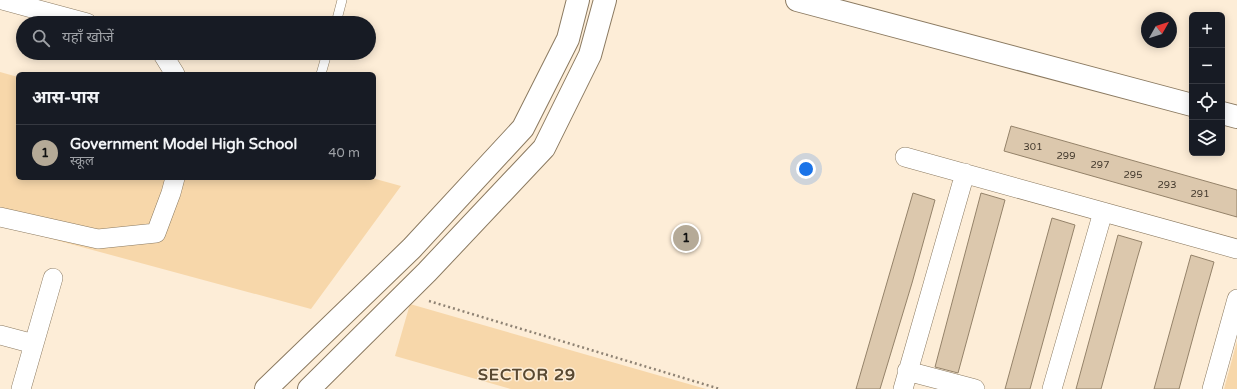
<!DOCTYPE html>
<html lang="hi">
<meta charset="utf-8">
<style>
body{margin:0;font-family:"Varela Round","Noto Sans Devanagari",sans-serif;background:#20242c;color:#f1f3f6}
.controls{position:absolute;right:12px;top:12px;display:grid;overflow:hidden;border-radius:6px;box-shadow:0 2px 10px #0003}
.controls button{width:36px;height:36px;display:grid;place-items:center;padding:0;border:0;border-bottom:1px solid #363941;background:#171b24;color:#f1f3f6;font:20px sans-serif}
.compass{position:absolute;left:1141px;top:12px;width:36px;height:36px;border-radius:50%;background:#171b24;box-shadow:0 2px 10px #0003;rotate:51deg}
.you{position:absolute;left:806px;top:169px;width:14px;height:14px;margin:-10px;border:3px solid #fff;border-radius:50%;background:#1a73e8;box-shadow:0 0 0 6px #1a73e833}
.badge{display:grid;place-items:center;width:26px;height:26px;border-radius:50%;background:#b5aa97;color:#111;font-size:13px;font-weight:700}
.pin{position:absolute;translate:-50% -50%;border:2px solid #fff;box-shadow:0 1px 4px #0006}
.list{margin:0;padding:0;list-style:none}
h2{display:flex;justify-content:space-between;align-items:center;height:52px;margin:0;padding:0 16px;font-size:17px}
h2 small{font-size:13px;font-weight:400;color:#9ea1a6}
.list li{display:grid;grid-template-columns:26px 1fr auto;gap:12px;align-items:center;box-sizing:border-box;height:56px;padding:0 16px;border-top:1px solid #363941}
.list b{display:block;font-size:15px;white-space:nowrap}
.list p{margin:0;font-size:13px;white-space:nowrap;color:#9ea1a6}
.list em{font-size:13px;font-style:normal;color:#9ea1a6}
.icon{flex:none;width:22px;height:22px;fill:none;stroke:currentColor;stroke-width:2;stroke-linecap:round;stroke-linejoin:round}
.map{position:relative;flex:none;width:1237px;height:389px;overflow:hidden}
.search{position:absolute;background:#171b24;box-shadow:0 2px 10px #0003;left:16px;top:16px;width:360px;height:44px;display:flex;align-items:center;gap:10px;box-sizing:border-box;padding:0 14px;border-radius:22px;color:#9ea1a6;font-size:15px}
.panel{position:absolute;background:#171b24;box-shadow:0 2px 10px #0003;left:16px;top:72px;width:360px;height:108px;border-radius:6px}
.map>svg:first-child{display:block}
.green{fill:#f7d7aa}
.building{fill:#dcc8ad;stroke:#948269}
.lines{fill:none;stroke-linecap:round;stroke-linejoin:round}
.service-casing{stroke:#8b7a61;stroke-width:10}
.minor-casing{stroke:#8b7a61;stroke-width:20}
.tertiary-casing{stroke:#8b7a61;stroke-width:24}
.path{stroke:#8f8374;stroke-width:2.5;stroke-dasharray:2 3;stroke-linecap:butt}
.service{stroke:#fff;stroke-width:9}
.minor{stroke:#fff;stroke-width:19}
.tertiary{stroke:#fff;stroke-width:22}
.labels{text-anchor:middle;stroke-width:3;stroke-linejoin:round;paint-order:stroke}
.number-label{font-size:10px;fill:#443a2e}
.district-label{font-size:16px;font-weight:bold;letter-spacing:1px;fill:#594932;stroke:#fdedd7}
</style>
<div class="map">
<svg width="1237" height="389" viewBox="0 0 1237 389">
<rect width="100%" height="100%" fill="#fdedd7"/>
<path class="green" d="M 0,72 L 18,77 L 18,178 L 372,178 L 401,186 L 311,309 L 0,225 Z
M 410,304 L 706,389 L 511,389 L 395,356 Z
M 1237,341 L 1237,389 L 1224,389 Z"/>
<path class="building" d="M 1011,126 L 1237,190 L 1237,217 L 1004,151 Z
M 913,193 L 935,200 L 912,283 L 880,389 L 856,389 Z
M 981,193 L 1005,200 L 958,373 L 935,367 Z
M 1052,218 L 1075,225 L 1061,276 L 1030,389 L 1005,389 Z
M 1118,235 L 1142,242 L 1137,259 L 1101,389 L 1076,389 Z
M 1191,255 L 1214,262 L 1198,319 L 1179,389 L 1154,389 Z"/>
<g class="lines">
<defs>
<path id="service" d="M 336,23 L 342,0
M 321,74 L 327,53"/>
<path id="minor" d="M 2,0 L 87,23
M 162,53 L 175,74
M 905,157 L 1237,249
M 0,217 L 98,239 L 156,233 L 171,193 L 175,178
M 0,335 L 34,344
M 907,371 L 975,389
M 21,389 L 53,278
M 903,389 L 965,173
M 1052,389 L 1103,212
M 1212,389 L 1237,299"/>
<path id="tertiary" d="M 797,0 L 1192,105
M 1222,113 L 1237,117
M 266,389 L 412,248 L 523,128 L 568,39 L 578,0
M 309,389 L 427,272 L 544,148 L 590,55 L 605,0"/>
</defs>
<use href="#service" class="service-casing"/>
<use href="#minor" class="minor-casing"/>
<use href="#tertiary" class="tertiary-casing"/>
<path class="path" d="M 429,301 L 720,389"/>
<use href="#service" class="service"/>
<use href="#minor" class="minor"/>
<use href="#tertiary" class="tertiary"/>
</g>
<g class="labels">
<g class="number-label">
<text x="1033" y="150">301</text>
<text x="1066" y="159">299</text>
<text x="1100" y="168">297</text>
<text x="1133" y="178">295</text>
<text x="1167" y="188">293</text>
<text x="1200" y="197">291</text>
</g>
<g class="district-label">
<text x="527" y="380">SECTOR 29</text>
</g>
</g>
</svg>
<div class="controls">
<button>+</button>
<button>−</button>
<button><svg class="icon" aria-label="locate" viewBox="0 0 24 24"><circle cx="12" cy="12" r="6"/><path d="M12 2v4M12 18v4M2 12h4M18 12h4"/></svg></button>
<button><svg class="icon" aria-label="layers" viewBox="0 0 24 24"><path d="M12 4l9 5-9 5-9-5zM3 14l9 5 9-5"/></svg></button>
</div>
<svg class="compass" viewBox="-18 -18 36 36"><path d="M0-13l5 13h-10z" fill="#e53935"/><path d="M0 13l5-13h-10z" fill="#9ea1a6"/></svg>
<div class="you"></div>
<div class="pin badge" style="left:686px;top:238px">1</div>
<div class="search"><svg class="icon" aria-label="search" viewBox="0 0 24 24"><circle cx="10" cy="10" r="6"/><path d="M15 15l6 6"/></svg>यहाँ खोजें</div>
<section class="panel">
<h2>आस-पास<small></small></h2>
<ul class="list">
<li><span class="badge">1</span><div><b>Government Model High School</b><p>स्कूल</p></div><em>40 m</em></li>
</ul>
</section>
</div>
